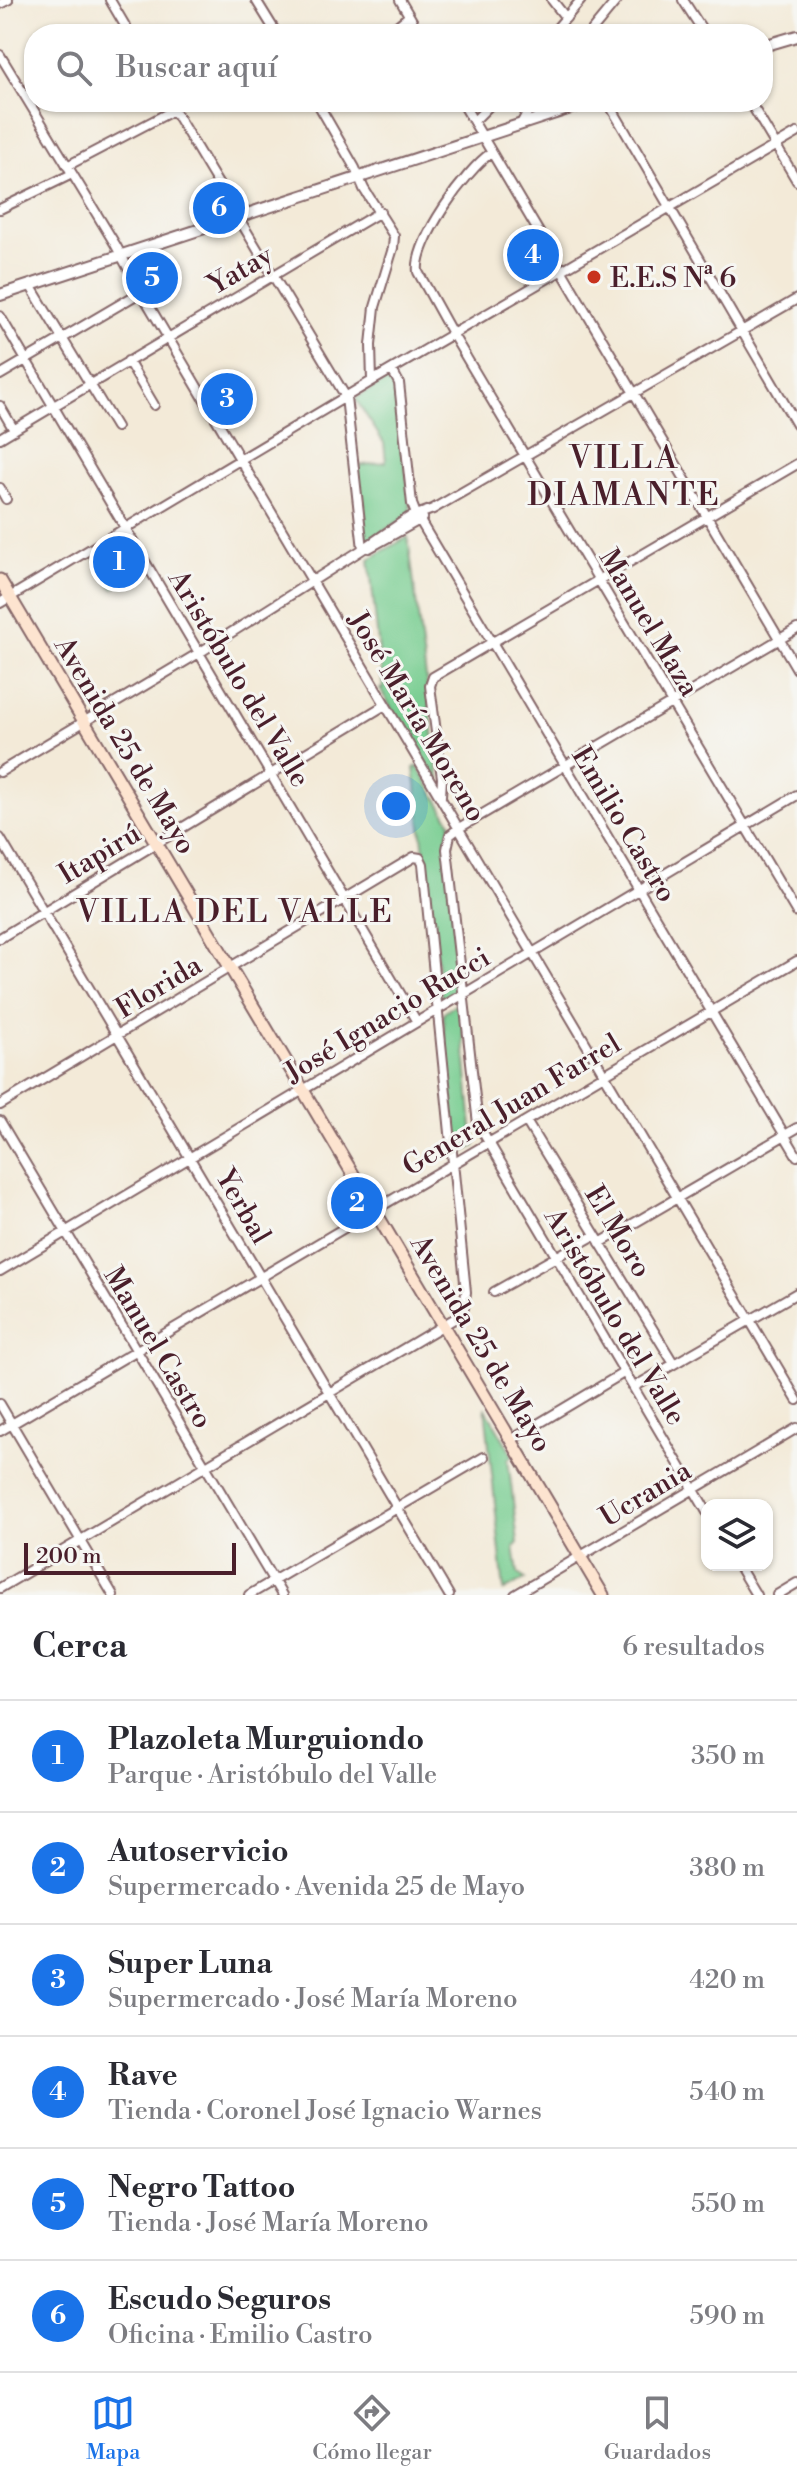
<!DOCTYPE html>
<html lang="es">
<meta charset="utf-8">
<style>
body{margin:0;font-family:"Libre Bodoni",serif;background:#f7f7f7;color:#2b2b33}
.controls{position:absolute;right:24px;bottom:24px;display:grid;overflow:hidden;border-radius:16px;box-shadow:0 2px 6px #0004}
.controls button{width:72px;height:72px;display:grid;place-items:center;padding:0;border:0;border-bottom:2px solid #e1e1e2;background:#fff;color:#2b2b33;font:40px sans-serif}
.scale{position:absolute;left:24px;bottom:20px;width:212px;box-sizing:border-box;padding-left:8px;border:4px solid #4a1f2b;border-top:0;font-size:22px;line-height:28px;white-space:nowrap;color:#4a1f2b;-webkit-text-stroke:6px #f6f6f2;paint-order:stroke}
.you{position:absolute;left:396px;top:806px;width:28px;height:28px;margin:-20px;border:6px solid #fff;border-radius:50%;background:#1a73e8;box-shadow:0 0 0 12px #1a73e833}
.badge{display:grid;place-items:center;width:52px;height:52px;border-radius:50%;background:#1a73e8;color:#fff;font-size:26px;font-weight:700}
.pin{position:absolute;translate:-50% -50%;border:4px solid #fff;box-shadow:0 2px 8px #0006}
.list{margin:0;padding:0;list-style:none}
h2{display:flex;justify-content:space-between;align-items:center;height:104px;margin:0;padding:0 32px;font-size:34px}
h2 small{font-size:26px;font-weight:400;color:#7c7c81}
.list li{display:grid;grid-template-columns:52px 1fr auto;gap:24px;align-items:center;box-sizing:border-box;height:112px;padding:0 32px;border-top:2px solid #e1e1e2}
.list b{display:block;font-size:30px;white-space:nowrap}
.list p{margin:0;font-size:26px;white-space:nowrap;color:#7c7c81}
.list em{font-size:26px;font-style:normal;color:#7c7c81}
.icon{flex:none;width:44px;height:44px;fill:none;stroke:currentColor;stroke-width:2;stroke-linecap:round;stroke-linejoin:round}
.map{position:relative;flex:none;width:797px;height:1595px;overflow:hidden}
.search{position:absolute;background:#fff;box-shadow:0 2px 6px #0004;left:24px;right:24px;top:24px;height:88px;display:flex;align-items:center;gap:20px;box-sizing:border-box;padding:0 28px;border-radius:32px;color:#7c7c81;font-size:30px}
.sheet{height:776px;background:#fff}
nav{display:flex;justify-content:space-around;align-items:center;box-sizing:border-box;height:112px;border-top:2px solid #e1e1e2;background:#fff;font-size:22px;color:#7c7c81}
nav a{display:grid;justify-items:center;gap:4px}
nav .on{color:#1a73e8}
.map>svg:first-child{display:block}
.green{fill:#78cd91;stroke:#61765e;stroke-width:2}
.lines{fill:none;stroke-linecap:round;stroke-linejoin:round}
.minor-casing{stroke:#856668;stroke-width:12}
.tertiary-casing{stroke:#856668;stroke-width:14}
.secondary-casing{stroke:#856668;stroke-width:15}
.minor{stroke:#fff;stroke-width:8}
.tertiary{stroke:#fff;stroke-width:10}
.secondary{stroke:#fde4d0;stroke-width:11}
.poi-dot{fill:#c8321e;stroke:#f6f6f2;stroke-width:3}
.labels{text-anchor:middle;stroke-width:6;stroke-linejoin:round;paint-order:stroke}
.street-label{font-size:28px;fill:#4a1f2b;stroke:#f6f6f2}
.poi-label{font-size:28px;fill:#4a1f2b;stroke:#f6f6f2;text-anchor:start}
.quarter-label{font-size:32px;letter-spacing:2px;fill:#4a1f2b;stroke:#f6f6f2}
</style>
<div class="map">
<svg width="797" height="1595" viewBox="0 0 797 1595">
<rect width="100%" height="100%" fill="#f6f6f2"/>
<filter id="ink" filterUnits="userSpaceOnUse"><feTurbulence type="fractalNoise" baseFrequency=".0125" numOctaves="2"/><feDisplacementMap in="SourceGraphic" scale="16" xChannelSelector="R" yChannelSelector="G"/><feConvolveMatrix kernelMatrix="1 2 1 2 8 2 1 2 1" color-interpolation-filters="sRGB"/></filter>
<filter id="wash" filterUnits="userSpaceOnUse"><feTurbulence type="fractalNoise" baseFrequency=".006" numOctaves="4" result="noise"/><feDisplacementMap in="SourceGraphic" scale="32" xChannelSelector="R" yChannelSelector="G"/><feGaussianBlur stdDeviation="1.8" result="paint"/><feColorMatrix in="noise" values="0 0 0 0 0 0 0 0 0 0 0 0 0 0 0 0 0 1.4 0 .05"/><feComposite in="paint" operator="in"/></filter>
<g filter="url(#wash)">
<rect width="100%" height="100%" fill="#f3ead8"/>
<path class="green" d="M 388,380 L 392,380 L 397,386 L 411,514 L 364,543 L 356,466 L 386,462 L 384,443 L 355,398 Z
M 124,536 L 144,571 L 113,589 L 93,554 Z
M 408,537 L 439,779 L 435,782 L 380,689 L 383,688 L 369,559 Z
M 418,766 L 451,823 L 447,837 L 459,988 L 457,992 L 442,1002 L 414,768 Z
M 458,1003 L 461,1006 L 472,1128 L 477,1140 L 475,1146 L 462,1153 L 456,1147 L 443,1016 L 444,1012 Z
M 485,1407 L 513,1456 L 508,1459 L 518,1543 L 514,1547 L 518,1573 L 525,1579 L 504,1591 Z"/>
</g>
<g filter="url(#ink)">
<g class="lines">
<defs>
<path id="minor" d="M 110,0 L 130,34
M 256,0 L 277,34
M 400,0 L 420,34
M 552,0 L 566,18
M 683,0 L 705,34
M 0,4 L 8,0
M 387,34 L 409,16
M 552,34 L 581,0
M 589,34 L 617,0
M 0,55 L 115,244 L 141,292 L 797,1400
M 169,102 L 346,397 L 363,549
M 317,102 L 355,168 L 364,189 L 394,236 L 393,248 L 375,307 L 371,345 L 372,381
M 462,102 L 797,669
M 608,102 L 797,425
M 750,102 L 797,181
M 474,121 L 493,102
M 521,124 L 533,102
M 491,153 C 466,170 414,242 418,272 L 453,335 L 797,913
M 67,166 L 174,110
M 0,209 L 72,174
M 30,285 L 116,427
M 0,316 L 417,1022
M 128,361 L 154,405
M 392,370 L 399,383 L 412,504 L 416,514 L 797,1156
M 0,375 L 141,292
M 0,406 L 14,430
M 0,438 L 380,212
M 0,488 L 6,499
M 369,548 L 423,518
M 0,603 L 372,381 L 797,133
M 0,772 L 199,653 L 363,549 L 408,518 L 433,509 L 797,299
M 441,796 L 442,778 L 430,686 L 433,677 L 797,464
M 0,838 L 449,1595
M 0,938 L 385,705
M 0,1105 L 414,857 L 420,858 L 423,864 L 466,1292 L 464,1308 L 454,1319 L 0,1588
M 0,1121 L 282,1595
M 526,1121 L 674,1364
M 600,1243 L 797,1128
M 0,1271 L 797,795
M 494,1292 L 595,1235
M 634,1387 L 797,1293
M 0,1404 L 113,1595
M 0,1431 L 797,961
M 511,1440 L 625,1372
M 707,1512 L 478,1124 L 447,849 L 450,835 L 459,828 L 797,629
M 738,1565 L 756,1595
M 249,1595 L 484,1457
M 515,1595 L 797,1428
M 777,1595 L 797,1583"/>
<path id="tertiary" d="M 763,46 L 797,36
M 0,295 L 589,102"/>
<path id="secondary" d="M 0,580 L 603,1595"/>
</defs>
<use href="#minor" class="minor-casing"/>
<use href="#tertiary" class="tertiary-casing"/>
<use href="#secondary" class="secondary-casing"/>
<use href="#minor" class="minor"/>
<use href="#tertiary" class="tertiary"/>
<use href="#secondary" class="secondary"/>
</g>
</g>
<circle class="poi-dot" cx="594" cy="277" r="8"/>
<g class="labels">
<g class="street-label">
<text transform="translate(240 269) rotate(-30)" y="10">Yatay</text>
<text transform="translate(650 622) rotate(59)" y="10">Manuel Maza</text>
<text transform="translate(240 678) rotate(59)" y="10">Aristóbulo del Valle</text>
<text transform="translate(418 716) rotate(59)" y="10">José María Moreno</text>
<text transform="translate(126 745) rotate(59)" y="10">Avenida 25 de Mayo</text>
<text transform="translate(625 824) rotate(59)" y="10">Emilio Castro</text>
<text transform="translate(99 853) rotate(-31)" y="10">Itapirú</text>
<text transform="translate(158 986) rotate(-31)" y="10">Florida</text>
<text transform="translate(387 1014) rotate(-31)" y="10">José Ignacio Rucci</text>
<text transform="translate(511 1104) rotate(-31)" y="10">General Juan Farrel</text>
<text transform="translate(244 1206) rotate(60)" y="10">Yerbal</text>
<text transform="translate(619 1231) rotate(59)" y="10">El Moro</text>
<text transform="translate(616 1316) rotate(59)" y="10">Aristóbulo del Valle</text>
<text transform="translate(482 1343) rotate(59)" y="10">Avenida 25 de Mayo</text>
<text transform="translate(159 1347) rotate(59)" y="10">Manuel Castro</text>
<text transform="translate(645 1493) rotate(-31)" y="10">Ucrania</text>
</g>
<g class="poi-label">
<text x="610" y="287">E.E.S Nª 6</text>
</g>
<g class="quarter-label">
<text x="624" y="468">VILLA<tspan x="624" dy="37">DIAMANTE</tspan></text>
<text x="235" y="922">VILLA DEL VALLE</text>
</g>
</g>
</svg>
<div class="controls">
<button><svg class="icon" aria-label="layers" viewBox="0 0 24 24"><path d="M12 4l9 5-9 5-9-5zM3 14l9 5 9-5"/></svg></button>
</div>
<div class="scale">200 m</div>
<div class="you"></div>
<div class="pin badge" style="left:119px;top:562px">1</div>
<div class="pin badge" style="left:357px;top:1203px">2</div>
<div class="pin badge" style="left:227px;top:399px">3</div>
<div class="pin badge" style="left:533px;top:255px">4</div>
<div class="pin badge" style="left:152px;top:278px">5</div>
<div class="pin badge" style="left:219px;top:208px">6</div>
<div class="search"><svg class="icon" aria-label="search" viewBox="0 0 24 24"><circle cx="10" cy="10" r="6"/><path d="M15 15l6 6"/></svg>Buscar aquí</div>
</div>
<section class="sheet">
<h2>Cerca<small>6 resultados</small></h2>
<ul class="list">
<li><span class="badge">1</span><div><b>Plazoleta Murguiondo</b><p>Parque · Aristóbulo del Valle</p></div><em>350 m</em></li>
<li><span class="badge">2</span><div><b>Autoservicio</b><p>Supermercado · Avenida 25 de Mayo</p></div><em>380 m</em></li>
<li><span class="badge">3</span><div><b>Super Luna</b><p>Supermercado · José María Moreno</p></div><em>420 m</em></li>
<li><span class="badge">4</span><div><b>Rave</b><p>Tienda · Coronel José Ignacio Warnes</p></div><em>540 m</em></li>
<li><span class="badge">5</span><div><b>Negro Tattoo</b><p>Tienda · José María Moreno</p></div><em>550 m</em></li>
<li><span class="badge">6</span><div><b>Escudo Seguros</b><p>Oficina · Emilio Castro</p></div><em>590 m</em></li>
</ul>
</section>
<nav>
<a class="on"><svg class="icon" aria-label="map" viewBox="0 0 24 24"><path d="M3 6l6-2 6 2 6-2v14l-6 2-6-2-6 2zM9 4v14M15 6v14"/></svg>Mapa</a>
<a><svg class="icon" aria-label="directions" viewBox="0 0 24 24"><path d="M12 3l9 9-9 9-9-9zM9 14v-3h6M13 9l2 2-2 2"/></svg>Cómo llegar</a>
<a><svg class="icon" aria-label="saved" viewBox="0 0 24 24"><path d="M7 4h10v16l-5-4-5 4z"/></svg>Guardados</a>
</nav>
